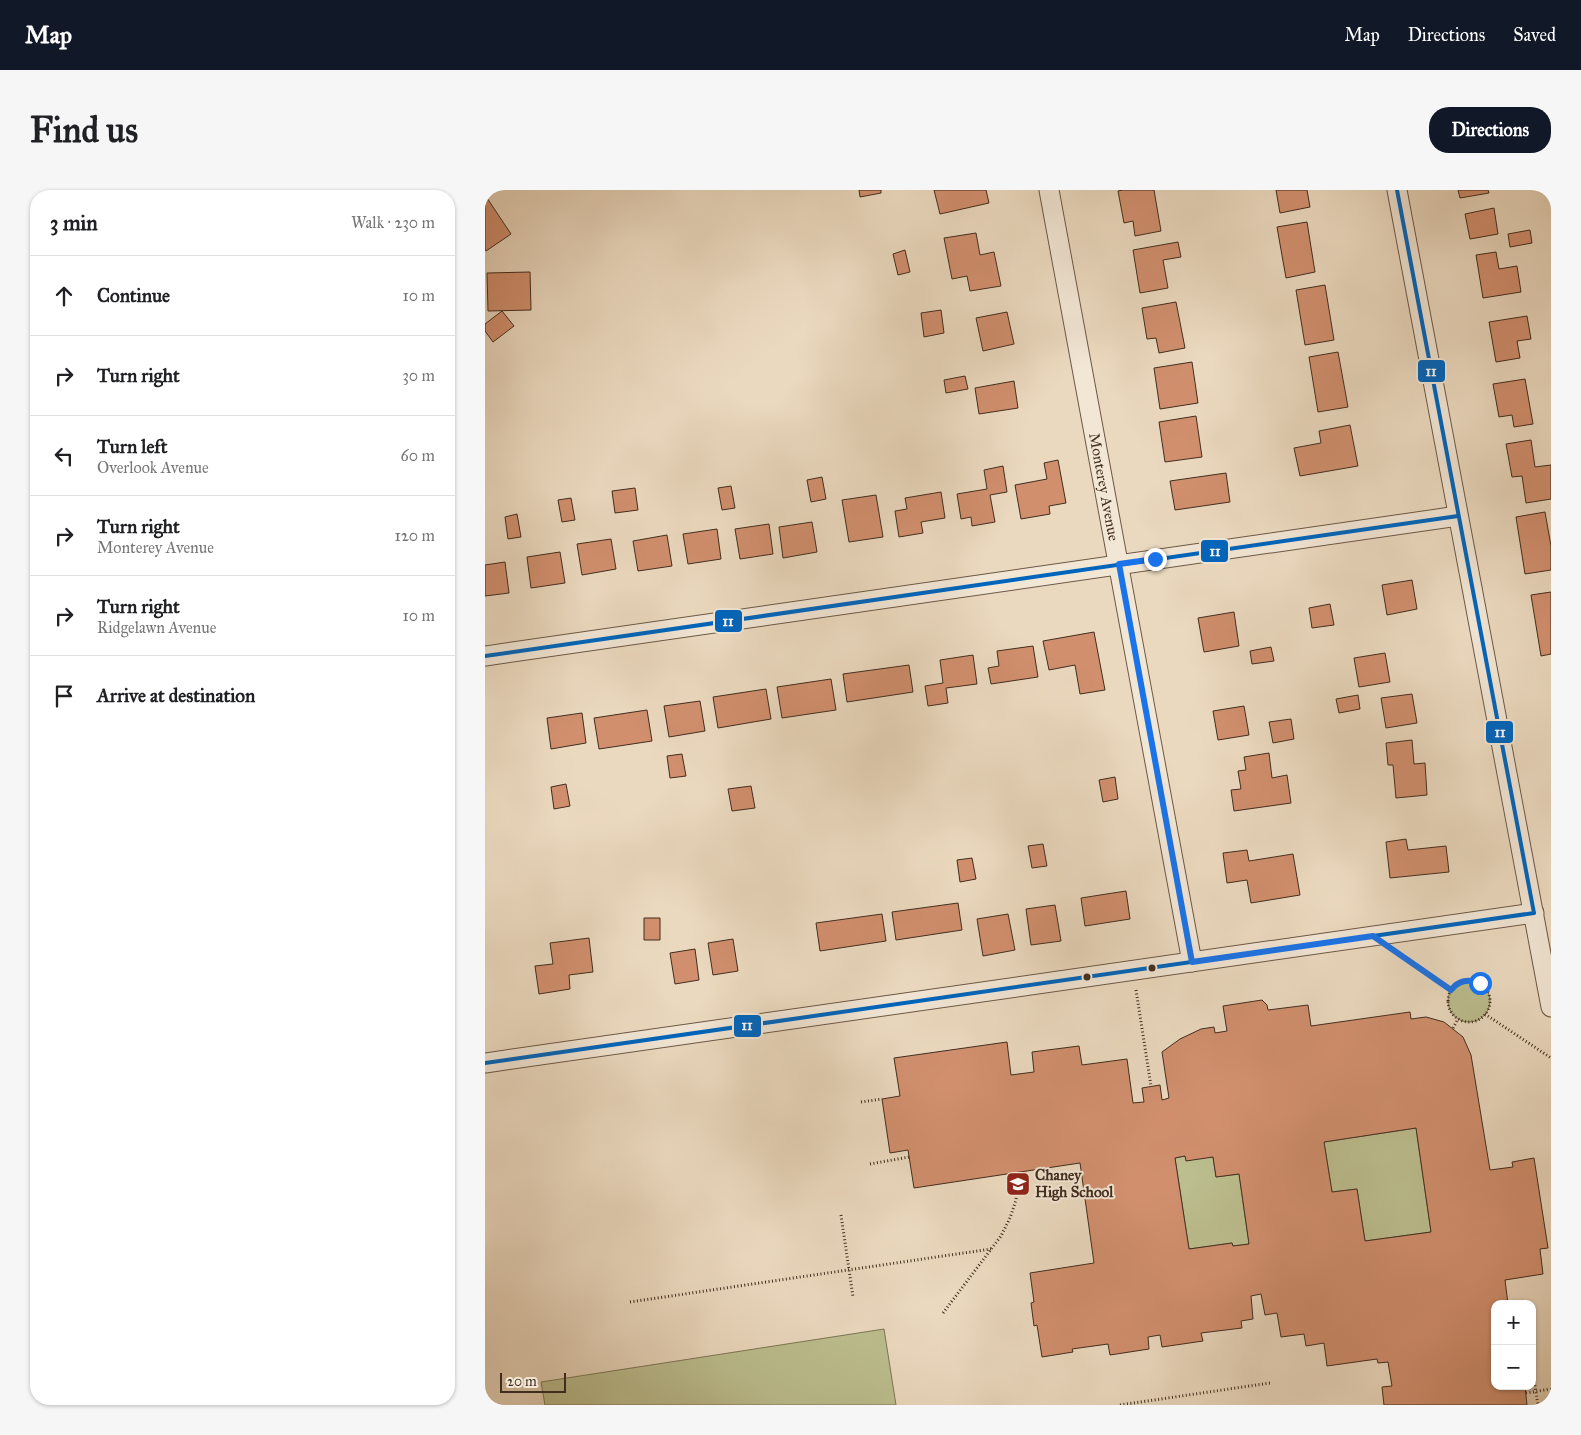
<!DOCTYPE html>
<meta charset="utf-8">
<style>
body{margin:0;font-family:"IM FELL Great Primer",serif;background:#f6f6f6;color:#202124}
.controls{position:absolute;right:15px;bottom:15px;display:grid;overflow:hidden;border-radius:10px;box-shadow:0 1px 4px #0004}
.controls button{width:45px;height:45px;display:grid;place-items:center;padding:0;border:0;border-bottom:1px solid #e0e0e0;background:#fff;color:#202124;font:25px sans-serif}
.scale{position:absolute;left:15px;bottom:12px;width:66px;box-sizing:border-box;padding-left:5px;border:2px solid #412d1e;border-top:0;font-size:14px;line-height:18px;white-space:nowrap;color:#412d1e;-webkit-text-stroke:4px #f2e6d5;paint-order:stroke}
.stop{position:absolute;width:15px;height:15px;margin:-11px;border:4px solid #1a73e8;border-radius:50%;background:#fff}
.stop.end{background:#1a73e8;border-color:#fff;box-shadow:0 1px 5px #0008}
.list{margin:0;padding:0;list-style:none}
h2{display:flex;justify-content:space-between;align-items:center;height:65px;margin:0;padding:0 20px;font-size:21px}
h2 small{font-size:16px;font-weight:400;color:#757577}
.list li{display:grid;grid-template-columns:32px 1fr auto;gap:15px;align-items:center;box-sizing:border-box;height:80px;padding:0 20px;border-top:1px solid #e0e0e0}
.list b{display:block;font-size:19px;white-space:nowrap}
.list p{margin:0;font-size:16px;white-space:nowrap;color:#757577}
.list em{font-size:16px;font-style:normal;color:#757577}
.icon{flex:none;width:28px;height:28px;fill:none;stroke:currentColor;stroke-width:2;stroke-linecap:round;stroke-linejoin:round}
.map{position:relative;flex:none;width:1066px;height:1215px;overflow:hidden;border-radius:20px}
header{display:flex;align-items:center;gap:30px;box-sizing:border-box;height:70px;padding:0 25px;background:#111827;color:#fff}
header strong{font-size:24px}
nav{display:flex;gap:28px;margin-inline-start:auto;font-size:18px}
.intro{display:flex;align-items:center;justify-content:space-between;box-sizing:border-box;height:120px;padding:0 30px}
h1{margin:0;font-size:35px}
.button{padding:12px 22px;border-radius:20px;background:#111827;color:#fff;font-size:18px;font-weight:700}
main{display:flex;gap:30px;padding:0 30px}
aside{flex:1;background:#fff;border-radius:20px;box-shadow:0 1px 4px #0004}
.map>svg:first-child{display:block}
.green{fill:#bcbe8f;stroke:#7e7656}
.building{fill:#d18f6e;stroke:#412d1e;fill-rule:evenodd}
.lines{fill:none;stroke-linecap:round;stroke-linejoin:round}
.street-casing{stroke:#6c5846;stroke-width:21}
.path{stroke:#412d1e;stroke-width:3;stroke-dasharray:1 2.5;stroke-linecap:butt}
.street{stroke:#f2e6d5;stroke-width:19}
.bus-1-casing{stroke:#f2e6d5;stroke-width:8}
.bus-1{stroke:#0065bd;stroke-width:4}
.route{stroke:#1a73e8;stroke-width:6}
.bus-dot{fill:#412d1e;stroke:#f2e6d5;stroke-width:2}
.labels{text-anchor:middle;stroke-width:4;stroke-linejoin:round;paint-order:stroke}
.street-label{font-size:15px;fill:#412d1e;stroke:#f2e6d5}
.poi-label{font-size:15px;font-weight:bold;fill:#412d1e;stroke:#f2e6d5;text-anchor:start}
.line-badge{stroke:#f2e6d5;stroke-width:2}
.badge-label{font-size:14px;text-anchor:middle;font-weight:bold;fill:#fff}
</style>
<header>
<strong>Map</strong>
<nav><a>Map</a><a>Directions</a><a>Saved</a></nav>
</header>
<div class="intro"><h1>Find us</h1><a class="button">Directions</a></div>
<main>
<aside>
<h2>3 min<small>Walk · 230 m</small></h2>
<ul class="list">
<li><svg class="icon" aria-label="ahead" viewBox="0 0 24 24"><path d="M12 20V5M6 11l6-6 6 6"/></svg><div><b>Continue</b></div><em>10 m</em></li>
<li><svg class="icon" aria-label="right" viewBox="0 0 24 24"><path d="M7 20v-9h11M14 6l5 5-5 5"/></svg><div><b>Turn right</b></div><em>30 m</em></li>
<li><svg class="icon" aria-label="left" viewBox="0 0 24 24"><path d="M17 20v-9H6M10 6l-5 5 5 5"/></svg><div><b>Turn left</b><p>Overlook Avenue</p></div><em>60 m</em></li>
<li><svg class="icon" aria-label="right" viewBox="0 0 24 24"><path d="M7 20v-9h11M14 6l5 5-5 5"/></svg><div><b>Turn right</b><p>Monterey Avenue</p></div><em>120 m</em></li>
<li><svg class="icon" aria-label="right" viewBox="0 0 24 24"><path d="M7 20v-9h11M14 6l5 5-5 5"/></svg><div><b>Turn right</b><p>Ridgelawn Avenue</p></div><em>10 m</em></li>
<li><svg class="icon" aria-label="arrive" viewBox="0 0 24 24"><path d="M6 21V4h12l-3 4 3 4H6"/></svg><div><b>Arrive at destination</b></div></li>
</ul>
</aside>
<div class="map">
<svg width="1066" height="1215" viewBox="0 0 1066 1215">
<rect width="100%" height="100%" fill="#ebd9bf"/>
<filter id="stains"><feTurbulence type="fractalNoise" baseFrequency=".004" numOctaves="4"/><feColorMatrix values="0 0 0 0 .2 0 0 0 0 .09 0 0 0 0 .02 0 0 0 .5 -.17"/></filter>
<radialGradient id="worn" r=".72"><stop offset=".6" stop-color="#630" stop-opacity="0"/><stop offset="1" stop-color="#630" stop-opacity=".3"/></radialGradient>
<path class="green" d="M963 811a21 21 0 1 1 42 0a21 21 0 1 1-42 0Z
M 931,938 L 946,1042 L 880,1051 L 872,999 L 847,1002 L 839,952 Z
M 700,966 L 728,967 L 731,987 L 754,984 L 764,1054 L 748,1056 L 747,1053 L 704,1059 L 690,968 Z
M 399,1139 L 411,1215 L 60,1215 L 56,1192 Z"/>
<path class="building" d="M 374,0 L 396,0 L 396,3 L 375,7 Z
M 449,0 L 501,0 L 504,13 L 455,24 Z
M 638,0 L 669,0 L 676,41 L 650,46 L 648,31 L 639,33 L 633,1 Z
M 791,0 L 822,0 L 825,17 L 795,23 Z
M 973,0 L 1003,0 L 1004,3 L 975,8 Z
M 0,5 L 26,44 L 1,61 L 0,59 Z
M 1009,18 L 1013,44 L 985,49 L 980,24 Z
M 822,32 L 830,82 L 801,88 L 792,37 Z
M 1045,40 L 1047,53 L 1025,57 L 1023,44 Z
M 491,43 L 495,65 L 509,62 L 516,96 L 485,101 L 482,86 L 467,89 L 459,48 Z
M 693,52 L 696,67 L 678,70 L 683,98 L 655,103 L 648,60 Z
M 420,60 L 425,82 L 413,85 L 408,64 Z
M 1011,62 L 1014,79 L 1032,76 L 1036,102 L 998,108 L 991,65 Z
M 45,82 L 46,120 L 3,121 L 2,83 Z
M 840,95 L 849,150 L 820,155 L 811,100 Z
M 691,112 L 700,158 L 674,163 L 671,148 L 662,149 L 657,118 Z
M 456,120 L 459,143 L 439,147 L 436,123 Z
M 17,121 L 29,136 L 8,152 L 0,141 L 0,134 Z
M 522,122 L 529,154 L 498,161 L 491,128 Z
M 1042,126 L 1046,149 L 1032,151 L 1035,168 L 1011,172 L 1004,132 Z
M 853,162 L 863,217 L 833,222 L 824,167 Z
M 707,172 L 713,213 L 675,219 L 669,178 Z
M 480,186 L 483,199 L 461,203 L 459,190 Z
M 1040,189 L 1048,234 L 1029,237 L 1027,225 L 1014,227 L 1008,194 Z
M 529,191 L 533,218 L 494,224 L 490,198 Z
M 711,226 L 717,267 L 680,272 L 674,232 Z
M 865,235 L 873,276 L 815,286 L 809,258 L 836,253 L 834,241 Z
M 1046,250 L 1050,277 L 1066,275 L 1066,309 L 1041,313 L 1037,286 L 1027,287 L 1021,254 Z
M 573,270 L 581,313 L 564,316 L 565,324 L 536,329 L 530,295 L 562,289 L 559,273 Z
M 518,276 L 522,302 L 505,305 L 510,332 L 487,336 L 486,327 L 476,329 L 472,304 L 502,299 L 499,280 Z
M 741,283 L 745,312 L 690,320 L 685,291 Z
M 337,287 L 341,309 L 326,312 L 322,290 Z
M 246,296 L 250,318 L 237,320 L 233,298 Z
M 150,298 L 153,320 L 130,323 L 127,301 Z
M 456,302 L 460,328 L 436,332 L 438,343 L 414,347 L 410,321 L 422,319 L 420,308 Z
M 391,305 L 398,347 L 364,352 L 357,310 Z
M 86,308 L 90,330 L 77,332 L 73,310 Z
M 1060,322 L 1066,356 L 1066,380 L 1040,384 L 1031,327 Z
M 32,324 L 36,347 L 23,349 L 20,327 Z
M 327,332 L 332,362 L 298,368 L 294,337 Z
M 284,334 L 288,364 L 255,369 L 250,339 Z
M 232,339 L 236,369 L 203,374 L 198,344 Z
M 182,345 L 187,376 L 153,381 L 148,351 Z
M 126,349 L 131,379 L 97,385 L 92,354 Z
M 75,362 L 80,393 L 46,398 L 42,367 Z
M 20,372 L 24,403 L 0,406 L 0,375 Z
M 927,390 L 932,419 L 902,425 L 897,395 Z
M 1066,402 L 1066,464 L 1056,466 L 1046,405 Z
M 845,414 L 849,435 L 827,438 L 824,418 Z
M 749,422 L 754,456 L 719,462 L 713,428 Z
M 609,442 L 620,500 L 595,504 L 590,475 L 564,480 L 558,451 Z
M 548,456 L 553,487 L 506,494 L 503,478 L 514,476 L 512,461 Z
M 786,457 L 789,471 L 767,474 L 765,461 Z
M 900,463 L 905,492 L 874,497 L 869,468 Z
M 488,465 L 492,494 L 461,498 L 463,513 L 443,516 L 440,496 L 458,493 L 455,470 Z
M 424,475 L 428,502 L 362,512 L 358,484 Z
M 346,489 L 351,520 L 297,528 L 292,497 Z
M 281,499 L 286,529 L 233,538 L 228,507 Z
M 927,504 L 932,533 L 901,538 L 896,508 Z
M 873,505 L 875,519 L 854,523 L 851,509 Z
M 215,511 L 220,541 L 184,547 L 179,516 Z
M 759,516 L 764,545 L 733,550 L 728,521 Z
M 162,520 L 167,551 L 114,559 L 109,528 Z
M 97,523 L 101,553 L 66,559 L 62,528 Z
M 806,529 L 809,549 L 788,553 L 784,532 Z
M 927,550 L 929,574 L 940,573 L 942,605 L 911,608 L 908,575 L 903,575 L 901,553 Z
M 784,563 L 787,588 L 802,585 L 806,613 L 749,621 L 746,600 L 756,599 L 753,581 L 761,580 L 759,567 Z
M 197,564 L 201,586 L 185,588 L 182,566 Z
M 630,587 L 633,609 L 618,612 L 614,590 Z
M 81,594 L 85,616 L 69,619 L 66,597 Z
M 266,596 L 270,618 L 247,621 L 243,599 Z
M 921,649 L 923,660 L 961,656 L 964,682 L 905,688 L 901,652 Z
M 558,654 L 562,676 L 547,678 L 543,656 Z
M 762,660 L 764,671 L 808,664 L 815,705 L 766,713 L 762,690 L 742,693 L 738,663 Z
M 487,668 L 491,689 L 475,692 L 472,670 Z
M 641,701 L 645,729 L 600,736 L 596,708 Z
M 473,713 L 477,740 L 411,750 L 407,722 Z
M 570,715 L 576,751 L 546,755 L 541,719 Z
M 397,724 L 401,751 L 335,761 L 331,733 Z
M 523,724 L 530,760 L 498,766 L 492,729 Z
M 159,728 L 175,728 L 175,750 L 159,750 Z
M 104,748 L 108,782 L 84,785 L 85,799 L 54,804 L 50,776 L 68,774 L 65,753 Z
M 248,749 L 253,781 L 228,785 L 223,753 Z
M 210,759 L 214,790 L 190,794 L 185,763 Z
M 777,810 L 782,815 L 783,820 L 823,815 L 826,836 L 925,822 L 926,829 L 941,827 L 959,832 L 978,847 L 986,865 L 1005,980 L 1028,977 L 1027,972 L 1049,968 L 1063,1058 L 1055,1059 L 1058,1084 L 1020,1090 L 1023,1114 L 1010,1114 L 1010,1196 L 1040,1196 L 1042,1215 L 899,1215 L 897,1197 L 907,1196 L 903,1172 L 893,1173 L 892,1169 L 842,1176 L 839,1153 L 821,1156 L 819,1144 L 796,1147 L 792,1123 L 780,1125 L 776,1104 L 766,1106 L 768,1129 L 756,1131 L 757,1138 L 716,1143 L 718,1151 L 677,1157 L 675,1145 L 663,1147 L 664,1159 L 625,1165 L 623,1154 L 587,1159 L 588,1162 L 557,1167 L 552,1135 L 549,1136 L 546,1113 L 549,1112 L 545,1083 L 609,1073 L 595,973 L 429,998 L 423,960 L 405,963 L 397,909 L 415,906 L 409,868 L 522,852 L 526,885 L 549,882 L 547,862 L 594,856 L 597,875 L 642,869 L 648,913 L 659,912 L 657,898 L 675,895 L 677,910 L 684,908 L 677,862 L 695,849 L 716,839 L 729,837 L 730,843 L 742,841 L 738,816 ZM 931,938 L 946,1042 L 880,1051 L 872,999 L 847,1002 L 839,952 ZM 700,966 L 701,971 L 728,967 L 731,987 L 754,984 L 764,1054 L 748,1056 L 747,1053 L 704,1059 L 690,968 Z"/>
<g class="lines">
<defs>
<g id="street">
<path id="s1" d="M 564,0 L 707,772"/>
<path d="M 912,0 L 1066,817"/>
<path d="M 0,466 L 973,326"/>
<path d="M 0,873 L 1049,723"/>
</g>
</defs>
<use href="#street" class="street-casing"/>
<path class="path" d="M 913,763 L 966,800
M963 811a21 21 0 1 1 42 0a21 21 0 1 1-42 0Z
M 651,800 L 666,896
M 1000,824 L 1066,868
M 968,838 L 973,829
M 376,912 L 397,909
M 385,974 L 424,967
M 356,1025 L 368,1107
M 145,1112 L 506,1059
M 458,1123 L 516,1046 L 525,1028 L 531,1010 L 535,982
M 1047,1178 L 1053,1215
M 1041,1203 L 1066,1199
M 635,1215 L 785,1193"/>
<use href="#street" class="street"/>
<defs>
<path id="bus-1" d="M 912,0 L 1049,723
M 0,466 L 973,326
M 0,873 L 1049,723"/>
</defs>
<use href="#bus-1" class="bus-1-casing"/>
<use href="#bus-1" class="bus-1"/>
</g>
<g class="lines">
<path class="route" d="M 670,369 L 634,374 L 707,772 L 888,746 L 966,800 C 974,790 983,789 995,793"/>
</g>
<defs>
<symbol id="school-square" viewBox="-11 -11 22 22"><rect x="-9" y="-9" width="18" height="18" rx="4" fill="#8f2418" stroke="#f2e6d5"/><path d="M0-5L7-2L0 1L-7-2ZM-4 1L0 2.5L4 1V4Q0 6-4 4Z" fill="#fff"/></symbol>
</defs>
<g fill-rule="evenodd">
<use href="#school-square" x="519" y="980" width="28" height="28"/>
</g>
<g class="bus-dot">
<circle cx="667" cy="778" r="4.5"/>
<circle cx="602" cy="787" r="4.5"/>
</g>
<g class="labels">
<g class="street-label">
<text dy="5" stroke="none"><textPath href="#s1" startOffset="302">Monterey Avenue</textPath></text>
</g>
<g class="poi-label">
<text x="550" y="990">Chaney<tspan x="550" dy="17">High School</tspan></text>
</g>
</g>
<g class="line-badge">
<rect x="932" y="169" width="29" height="24" rx="5" fill="#0065bd"/>
<rect x="715" y="349" width="29" height="24" rx="5" fill="#0065bd"/>
<rect x="229" y="419" width="29" height="24" rx="5" fill="#0065bd"/>
<rect x="1000" y="530" width="29" height="24" rx="5" fill="#0065bd"/>
<rect x="248" y="824" width="29" height="24" rx="5" fill="#0065bd"/>
</g>
<g class="badge-label">
<text x="946" y="186">11</text>
<text x="730" y="366">11</text>
<text x="243" y="436">11</text>
<text x="1015" y="547">11</text>
<text x="262" y="840">11</text>
</g>
<rect width="100%" height="100%" filter="url(#stains)"/>
<rect width="100%" height="100%" fill="url(#worn)"/>
</svg>
<div class="controls">
<button>+</button>
<button>−</button>
</div>
<div class="scale">20 m</div>
<div class="stop" style="left:995px;top:793px"></div>
<div class="stop end" style="left:670px;top:369px"></div>
</div>
</main>
